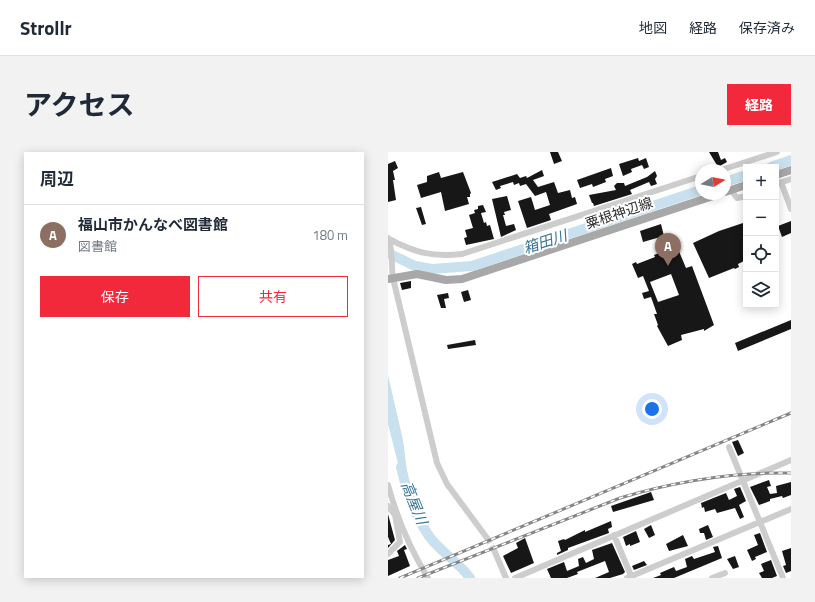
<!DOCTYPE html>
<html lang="ja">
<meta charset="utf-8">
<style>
body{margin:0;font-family:"Titillium Web","Noto Sans JP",sans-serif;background:#f2f2f3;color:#1f2937}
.controls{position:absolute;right:12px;top:12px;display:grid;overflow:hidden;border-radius:0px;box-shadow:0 2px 10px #0003}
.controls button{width:36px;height:36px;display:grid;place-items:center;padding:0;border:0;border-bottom:1px solid #e0e1e3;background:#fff;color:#1f2937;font:20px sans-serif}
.compass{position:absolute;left:307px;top:12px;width:36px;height:36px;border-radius:50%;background:#fff;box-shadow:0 2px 10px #0003;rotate:80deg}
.you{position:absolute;left:264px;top:257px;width:14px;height:14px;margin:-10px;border:3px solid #fff;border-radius:50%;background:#1a73e8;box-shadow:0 0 0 6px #1a73e833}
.badge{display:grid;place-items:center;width:26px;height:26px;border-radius:50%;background:#f1293b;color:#fff;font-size:13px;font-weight:700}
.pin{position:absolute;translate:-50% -33px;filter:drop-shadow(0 1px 2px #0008)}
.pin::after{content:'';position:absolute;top:21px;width:14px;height:12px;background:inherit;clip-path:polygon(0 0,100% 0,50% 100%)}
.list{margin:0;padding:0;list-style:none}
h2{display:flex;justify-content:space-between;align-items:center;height:52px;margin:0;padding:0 16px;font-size:17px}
h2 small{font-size:13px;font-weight:400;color:#747a83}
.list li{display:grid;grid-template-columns:26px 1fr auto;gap:12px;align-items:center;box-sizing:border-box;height:60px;padding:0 16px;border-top:1px solid #e0e1e3}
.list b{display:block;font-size:15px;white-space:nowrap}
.list p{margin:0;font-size:13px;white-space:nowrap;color:#747a83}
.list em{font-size:13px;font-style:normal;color:#747a83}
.actions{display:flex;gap:8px;padding:12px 16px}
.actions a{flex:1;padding:9px 0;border:1px solid #f1293b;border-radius:0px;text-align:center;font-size:14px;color:#f1293b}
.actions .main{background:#f1293b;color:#fff}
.icon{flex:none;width:22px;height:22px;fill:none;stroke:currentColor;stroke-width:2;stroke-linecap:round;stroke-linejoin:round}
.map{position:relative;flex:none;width:403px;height:426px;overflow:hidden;border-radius:0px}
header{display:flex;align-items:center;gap:24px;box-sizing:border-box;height:56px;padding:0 20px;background:#fff;border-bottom:1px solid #e0e1e3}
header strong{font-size:19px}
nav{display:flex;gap:22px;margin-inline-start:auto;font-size:14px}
.intro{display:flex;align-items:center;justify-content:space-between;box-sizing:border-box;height:96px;padding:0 24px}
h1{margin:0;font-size:28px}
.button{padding:10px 18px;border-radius:0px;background:#f1293b;color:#fff;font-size:14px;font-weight:700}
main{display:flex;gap:24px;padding:0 24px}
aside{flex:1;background:#fff;border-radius:0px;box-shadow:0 2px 10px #0003}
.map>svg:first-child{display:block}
.water{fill:#c9e1ef}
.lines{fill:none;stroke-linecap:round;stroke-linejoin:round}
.river{stroke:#c9e1ef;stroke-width:10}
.building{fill:#171717;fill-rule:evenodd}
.minor-tunnel{stroke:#d6d6d6;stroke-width:6;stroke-dasharray:6 3;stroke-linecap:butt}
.minor{stroke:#cdcdcd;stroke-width:6}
.major{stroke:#a8a8a8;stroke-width:8}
.rail-casing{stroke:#858585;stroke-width:3}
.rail{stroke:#fff;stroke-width:1.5;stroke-dasharray:4.5;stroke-linecap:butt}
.labels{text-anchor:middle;stroke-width:4;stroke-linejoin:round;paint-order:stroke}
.street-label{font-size:14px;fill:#303030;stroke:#fff}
.water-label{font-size:15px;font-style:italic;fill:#387599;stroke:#fff}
</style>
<header>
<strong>Strollr</strong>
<nav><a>地図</a><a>経路</a><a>保存済み</a></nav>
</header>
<div class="intro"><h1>アクセス</h1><a class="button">経路</a></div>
<main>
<aside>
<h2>周辺<small></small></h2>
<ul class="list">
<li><span class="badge" style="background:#8d6e63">A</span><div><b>福山市かんなべ図書館</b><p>図書館</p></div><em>180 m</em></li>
</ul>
<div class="actions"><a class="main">保存</a><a>共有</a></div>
</aside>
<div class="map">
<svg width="403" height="426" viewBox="0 0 403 426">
<rect width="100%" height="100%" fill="#fff"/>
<path class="water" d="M 0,223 L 15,288 L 20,326 L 14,327 L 0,272 Z"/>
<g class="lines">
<path class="river" d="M 383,15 L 403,8
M 337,30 L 358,23
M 0,101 L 27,114 L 44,117 L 84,114 L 313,38
M 13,315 C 18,337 26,362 39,381 C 48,397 70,409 82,426"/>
</g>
<path class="building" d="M 162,0 L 170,0 L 174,9 L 166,12 Z
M 321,0 L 330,0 L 333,8 L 337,6 L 339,10 L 330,15 Z
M 250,6 L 251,9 L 258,6 L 261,15 L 256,17 L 254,13 L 243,17 L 244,20 L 235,24 L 231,12 Z
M 7,9 L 10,16 L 5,19 L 7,28 L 5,28 L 8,48 L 0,50 L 0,12 Z
M 223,16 L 225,24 L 217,27 L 218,30 L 205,35 L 204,32 L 192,36 L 189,28 Z
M 154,18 L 156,24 L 145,28 L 150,35 L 166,30 L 170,41 L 182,38 L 184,46 L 187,45 L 189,52 L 161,62 L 163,68 L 139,76 L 130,49 L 143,45 L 147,58 L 162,53 L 158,40 L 147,44 L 138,32 L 132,34 L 131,31 L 126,33 L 125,30 L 112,34 L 113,36 L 108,38 L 104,30 L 129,22 L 132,26 L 138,24 L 139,26 Z
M 267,19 L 269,24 L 267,27 L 269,32 L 263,34 L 261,30 L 242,38 L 244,42 L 206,54 L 205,51 L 204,51 L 201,43 L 228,38 L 226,34 L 229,31 L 236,31 L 237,34 L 259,25 Z
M 51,20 L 53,26 L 75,20 L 83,41 L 82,42 L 82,45 L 79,45 L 81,52 L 57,59 L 53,40 L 33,46 L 29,33 L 39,30 L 39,24 Z
M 119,44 L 123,58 L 116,60 L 117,63 L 115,63 L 118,74 L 126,72 L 128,78 L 113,85 L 104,47 Z
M 95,53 L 98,60 L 93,61 L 96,71 L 98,70 L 99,74 L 102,73 L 106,87 L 78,93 L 76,86 L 79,85 L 77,78 L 85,76 L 81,63 L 87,61 L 86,58 L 90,57 L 90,54 Z
M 33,55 L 38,72 L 34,73 L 28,56 Z
M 403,69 L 403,81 L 394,85 L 390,74 Z
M 358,70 L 358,108 L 350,112 L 351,115 L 347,117 L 346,116 L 321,126 L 305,91 L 331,79 Z
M 273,72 L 276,84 L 255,90 L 252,79 Z
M 285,96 L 286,98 L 290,97 L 298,116 L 304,114 L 326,173 L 316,179 L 316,177 L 293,183 L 294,188 L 280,194 L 269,174 L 270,173 L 266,162 L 269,162 L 263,145 L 256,147 L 254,141 L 261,139 L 255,124 L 250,126 L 244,112 L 248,110 L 249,112 L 267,105 L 266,103 ZM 283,122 L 291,143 L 270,150 L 262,130 Z
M 23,129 L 23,136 L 14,138 L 12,131 Z
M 80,138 L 83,148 L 76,150 L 73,140 Z
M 60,141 L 61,146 L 56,147 L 58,156 L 53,156 L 49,143 Z
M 403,168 L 403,177 L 350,199 L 347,191 Z
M 87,188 L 88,193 L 60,197 L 59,193 Z
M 350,288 L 356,301 L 350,304 L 344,290 Z
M 381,328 L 383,334 L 379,335 L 382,342 L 389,341 L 388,334 L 403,330 L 403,343 L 395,346 L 394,344 L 382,347 L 382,349 L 371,353 L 362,335 Z
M 352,335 L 358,349 L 351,353 L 356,365 L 352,367 L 347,356 L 329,361 L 327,357 L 317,360 L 316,355 L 314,356 L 313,351 L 338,341 L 341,348 L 349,344 L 346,337 Z
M 263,340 L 266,348 L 225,360 L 223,354 Z
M 0,362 L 7,388 L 0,396 L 0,393 L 3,392 L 0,385 Z
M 223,369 L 224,375 L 220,377 L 221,381 L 180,396 L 180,398 L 169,403 L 169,401 L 173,399 L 170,389 L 176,387 L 177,388 L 197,378 L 197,380 Z
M 263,373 L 267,383 L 261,386 L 256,377 Z
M 320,373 L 325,385 L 318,388 L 316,381 L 312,381 L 311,377 Z
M 248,379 L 252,390 L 242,394 L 242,392 L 238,394 L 235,385 Z
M 372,381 L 379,400 L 367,405 L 368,407 L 364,409 L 359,398 L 370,393 L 366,383 Z
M 295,383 L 300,394 L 281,399 L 278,392 Z
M 137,386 L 146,411 L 123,421 L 115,404 L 130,396 L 128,391 Z
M 224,391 L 237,420 L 235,422 L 222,426 L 207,426 L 221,420 L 217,409 L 189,420 L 190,422 L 179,426 L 163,426 L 159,417 L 176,410 L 179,419 L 191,414 L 190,407 L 195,405 L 198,411 L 206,407 L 204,398 Z
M 17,393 L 19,397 L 16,398 L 22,414 L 0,424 L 0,408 L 11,404 L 9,399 Z
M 330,394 L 334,406 L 286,426 L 265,426 L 273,423 L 272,421 L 286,415 L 288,419 L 299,415 L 297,407 L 304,404 L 306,407 L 327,400 L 325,395 Z
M 403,396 L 403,419 L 398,421 L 395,414 L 398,413 L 394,399 Z
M 347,404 L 351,415 L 345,417 L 339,407 Z
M 383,408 L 389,424 L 384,426 L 374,426 L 371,421 L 376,419 L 373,412 Z
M 256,409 L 259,413 L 246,418 L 244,414 Z"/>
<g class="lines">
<path class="minor-tunnel" d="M 99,386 L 106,398"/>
<path class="minor" d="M 333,18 L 389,0
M 393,30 L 403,57
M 388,32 L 403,27
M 343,38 L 349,46 L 358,44
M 0,86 C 5,95 3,114 5,126 L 49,311 L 59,332 L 99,386
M 1,87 C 27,101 44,105 74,102 L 313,24
M 341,295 L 395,426
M 0,333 C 9,366 22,397 40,426
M 0,354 L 7,363 L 12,390 L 0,402
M 226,383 L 244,426
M 106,398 L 118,426
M 127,426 L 403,308
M 239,426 L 403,357
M 324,426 L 337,421"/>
<path class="major" d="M 388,23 L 403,18
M 337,40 L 358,33
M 0,127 L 29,122 L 58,128 L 74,127 L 331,42"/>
<defs>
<path id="rail" d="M 12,426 L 403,261
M 30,426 L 232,346 C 289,329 344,320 403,321"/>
</defs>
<use href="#rail" class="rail-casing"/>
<use href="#rail" class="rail"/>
</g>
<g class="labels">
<g class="street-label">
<text transform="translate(231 61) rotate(-19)" y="5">粟根神辺線</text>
</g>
<g class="water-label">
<text transform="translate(157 90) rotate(-18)" y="5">箱田川</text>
<text transform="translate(26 351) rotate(68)" y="5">高屋川</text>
</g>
</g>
</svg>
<div class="controls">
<button>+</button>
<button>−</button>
<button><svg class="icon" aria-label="locate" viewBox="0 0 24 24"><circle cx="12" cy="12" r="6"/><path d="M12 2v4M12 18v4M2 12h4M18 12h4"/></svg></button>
<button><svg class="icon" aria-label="layers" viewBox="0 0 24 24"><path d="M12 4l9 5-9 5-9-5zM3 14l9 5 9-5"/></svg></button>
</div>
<svg class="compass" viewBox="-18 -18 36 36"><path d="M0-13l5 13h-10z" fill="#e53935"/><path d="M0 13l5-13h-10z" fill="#747a83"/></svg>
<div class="you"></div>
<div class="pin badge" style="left:280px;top:114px;background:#8d6e63">A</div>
</div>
</main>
